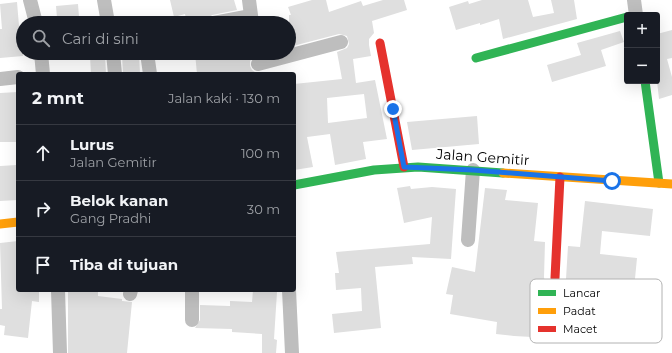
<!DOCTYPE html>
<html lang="id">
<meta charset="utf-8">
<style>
body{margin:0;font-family:Montserrat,sans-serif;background:#20242c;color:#f1f3f6}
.controls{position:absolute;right:12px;top:12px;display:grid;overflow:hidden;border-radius:4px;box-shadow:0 4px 16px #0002}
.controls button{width:36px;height:36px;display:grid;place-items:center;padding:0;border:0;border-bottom:1px solid #363941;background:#171b24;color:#f1f3f6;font:20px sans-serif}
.stop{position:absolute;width:12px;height:12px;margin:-9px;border:3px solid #1a73e8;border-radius:50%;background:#fff}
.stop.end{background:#1a73e8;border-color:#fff;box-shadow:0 1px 4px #0008}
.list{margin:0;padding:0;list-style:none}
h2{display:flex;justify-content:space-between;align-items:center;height:52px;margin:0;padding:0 16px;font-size:17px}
h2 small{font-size:13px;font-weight:400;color:#9ea1a6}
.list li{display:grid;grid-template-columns:26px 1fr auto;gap:12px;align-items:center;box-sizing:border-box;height:56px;padding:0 16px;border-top:1px solid #363941}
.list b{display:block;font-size:15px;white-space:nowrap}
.list p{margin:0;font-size:13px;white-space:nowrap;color:#9ea1a6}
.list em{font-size:13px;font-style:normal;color:#9ea1a6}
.icon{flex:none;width:22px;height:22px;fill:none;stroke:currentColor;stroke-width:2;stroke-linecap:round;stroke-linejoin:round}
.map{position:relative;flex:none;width:672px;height:353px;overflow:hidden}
.search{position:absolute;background:#171b24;box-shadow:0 4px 16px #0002;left:16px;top:16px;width:280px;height:44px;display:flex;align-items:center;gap:10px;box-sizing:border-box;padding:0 14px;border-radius:22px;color:#9ea1a6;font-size:15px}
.panel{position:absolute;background:#171b24;box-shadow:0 4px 16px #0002;left:16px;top:72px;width:280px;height:220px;border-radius:4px}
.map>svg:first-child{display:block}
.building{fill:#dfdfdf;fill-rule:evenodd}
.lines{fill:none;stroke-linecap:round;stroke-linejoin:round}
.street{stroke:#bebebe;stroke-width:14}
.fast{stroke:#30b455;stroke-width:9}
.slow{stroke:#ff9f0a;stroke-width:9}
.jam{stroke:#e5322d;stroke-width:9}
.route{stroke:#1a73e8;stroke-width:5}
.labels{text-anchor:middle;stroke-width:3.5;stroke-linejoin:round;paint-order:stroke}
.street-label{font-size:14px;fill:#000;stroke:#fff}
.key{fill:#fff;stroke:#b2b2b2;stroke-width:1}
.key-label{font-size:11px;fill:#000}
</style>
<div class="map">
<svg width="672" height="353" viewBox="0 0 672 353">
<rect width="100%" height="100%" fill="#fff"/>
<path class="building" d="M 170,0 L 234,0 L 237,10 L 212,15 L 204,23 L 199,23 L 198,18 L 187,22 L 185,14 L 174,17 Z
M 312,0 L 326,0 L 329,12 L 361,1 L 363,6 L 383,0 L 404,0 L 407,10 L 372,21 L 374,33 L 369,39 L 369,45 L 371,56 L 353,59 L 356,83 L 375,80 L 387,139 L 363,142 L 366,159 L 335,165 L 330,134 L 307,137 L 313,167 L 294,170 L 294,102 L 296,102 L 294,84 L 342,79 L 337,52 L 347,48 L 349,44 L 347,36 L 339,34 L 289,47 L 289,15 L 291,15 L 288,7 ZM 364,94 L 367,118 L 328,123 L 327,98 Z
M 482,0 L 528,0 L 533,17 L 554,13 L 551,0 L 574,0 L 577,19 L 503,39 L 499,19 L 480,25 L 480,23 L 456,30 L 449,7 L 468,1 L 469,4 Z
M 17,2 L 20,38 L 23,38 L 23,56 L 0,58 L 0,29 L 2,29 L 0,4 Z
M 78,4 L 79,17 L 57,18 L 56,6 Z
M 672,30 L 672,58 L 667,59 L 672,77 L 672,95 L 659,99 L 657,81 L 657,34 Z
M 620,31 L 624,42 L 601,50 L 606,66 L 552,82 L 547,65 L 581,55 L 577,43 Z
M 139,53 L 140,74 L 123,74 L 122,54 Z
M 195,53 L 241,53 L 241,58 L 254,57 L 250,61 L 250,66 L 252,70 L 258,74 L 197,74 Z
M 105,55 L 106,74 L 91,74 L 90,56 Z
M 18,92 L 16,142 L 0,142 L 0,93 Z
M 477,116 L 479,144 L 412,150 L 407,122 Z
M 17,165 L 18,200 L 0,201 L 0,166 Z
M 410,186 L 411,189 L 432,187 L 456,189 L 451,259 L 412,257 L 413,264 L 375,267 L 381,328 L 334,333 L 332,314 L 362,311 L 361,288 L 336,290 L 335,273 L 339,273 L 336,252 L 430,244 L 432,217 L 404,223 L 397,188 Z
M 485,188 L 507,190 L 505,200 L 538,203 L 534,241 L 545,242 L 544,277 L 545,284 L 553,289 L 552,319 L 574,321 L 577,280 L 566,279 L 568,246 L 580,247 L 585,201 L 653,209 L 650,236 L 602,231 L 600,254 L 637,258 L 634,289 L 662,290 L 661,331 L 606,330 L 605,341 L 514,336 L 496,334 L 497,322 L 450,314 L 453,295 L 446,294 L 452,267 L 475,272 Z
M 18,241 L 18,290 L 39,290 L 39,302 L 32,301 L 28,338 L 4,335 L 5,326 L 0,325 L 0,309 L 2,309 L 0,243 Z
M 68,290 L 98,290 L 98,296 L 122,299 L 122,301 L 132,302 L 127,353 L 68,353 Z
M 253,290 L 277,292 L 274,339 L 277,340 L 276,353 L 262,353 L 262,334 L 232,332 L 232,329 L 195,328 L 200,320 L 200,305 L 230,306 L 230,301 L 252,302 Z"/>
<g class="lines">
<path class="street" d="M 30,0 L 36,23
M 104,0 L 108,23
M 249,0 L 252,23
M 634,0 L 636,15
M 214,23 L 251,16
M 41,53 L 43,74
M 113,53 L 115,74
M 147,53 L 150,74
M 258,64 L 341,42
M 0,79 L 18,77
M 468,240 L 473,170
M 58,290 L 60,353
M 289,290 L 292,353
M 130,294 L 131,290
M 192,320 L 192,290"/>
<path class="fast" d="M 476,58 L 627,17
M 645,81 L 659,183
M 294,185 L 374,170 L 418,167 L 503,173"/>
<path class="slow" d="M 503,173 L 672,184
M 0,224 L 18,222"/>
<path class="jam" d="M 380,43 L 404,167
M 555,278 L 560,177"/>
</g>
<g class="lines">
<path class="route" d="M 393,109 L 404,167 L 473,170 L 612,181"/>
</g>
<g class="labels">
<g class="street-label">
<text transform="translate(483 157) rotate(4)" y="5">Jalan Gemitir</text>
</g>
</g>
<rect x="530" y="279" width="132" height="64" rx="6" class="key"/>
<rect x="538" y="290" width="18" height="6" fill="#30b455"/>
<rect x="538" y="308" width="18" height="6" fill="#ff9f0a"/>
<rect x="538" y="326" width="18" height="6" fill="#e5322d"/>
<g class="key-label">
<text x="563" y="297">Lancar</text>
<text x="563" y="315">Padat</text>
<text x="563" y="333">Macet</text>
</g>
</svg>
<div class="controls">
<button>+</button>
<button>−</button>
</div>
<div class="stop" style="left:612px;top:181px"></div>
<div class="stop end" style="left:393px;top:109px"></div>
<div class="search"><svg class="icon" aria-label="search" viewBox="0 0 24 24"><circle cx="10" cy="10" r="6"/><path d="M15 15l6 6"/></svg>Cari di sini</div>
<section class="panel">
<h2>2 mnt<small>Jalan kaki · 130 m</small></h2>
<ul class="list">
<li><svg class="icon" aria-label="ahead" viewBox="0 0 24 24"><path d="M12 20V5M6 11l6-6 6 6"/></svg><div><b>Lurus</b><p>Jalan Gemitir</p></div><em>100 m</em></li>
<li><svg class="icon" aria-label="right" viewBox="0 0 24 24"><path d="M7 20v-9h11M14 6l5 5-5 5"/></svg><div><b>Belok kanan</b><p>Gang Pradhi</p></div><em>30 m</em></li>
<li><svg class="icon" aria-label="arrive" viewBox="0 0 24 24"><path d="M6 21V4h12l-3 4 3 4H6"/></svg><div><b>Tiba di tujuan</b></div></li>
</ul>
</section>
</div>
